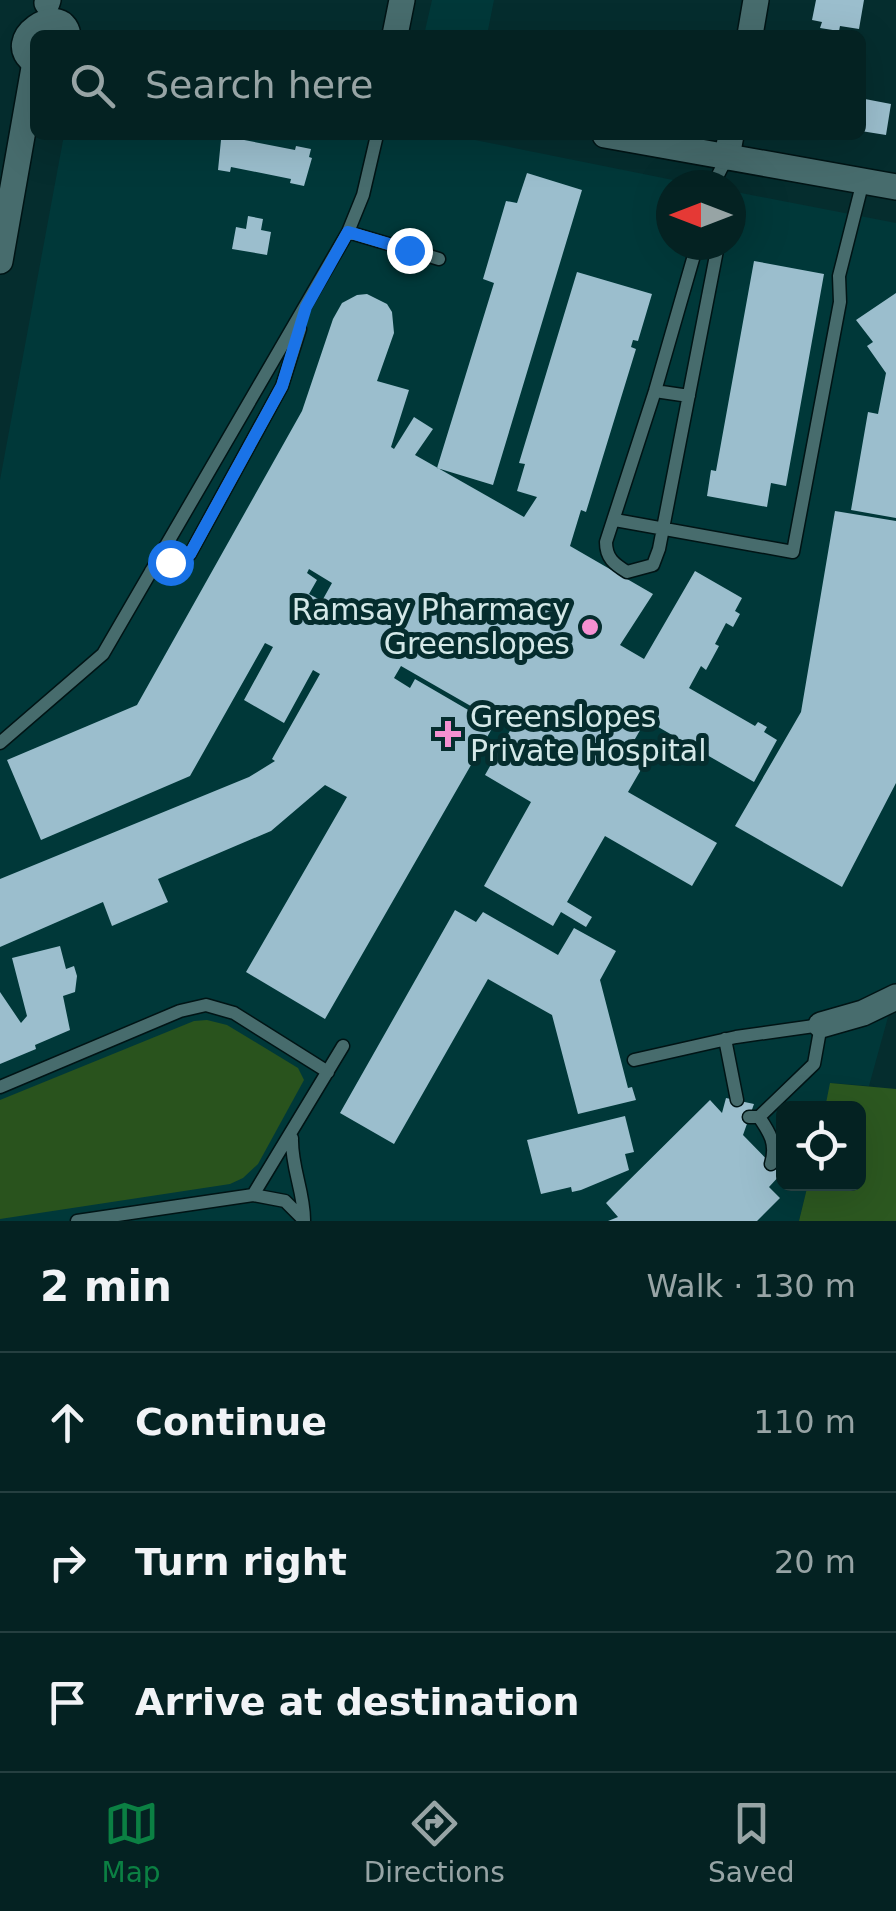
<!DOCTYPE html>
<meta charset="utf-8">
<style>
body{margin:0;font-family:"DejaVu Sans",sans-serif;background:#0d2a2a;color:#f1f3f6}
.controls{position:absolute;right:30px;bottom:30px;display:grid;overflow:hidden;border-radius:15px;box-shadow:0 10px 40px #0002}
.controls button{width:90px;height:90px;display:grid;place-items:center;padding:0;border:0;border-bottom:2px solid #253f40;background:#042222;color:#f1f3f6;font:50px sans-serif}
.compass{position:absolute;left:656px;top:170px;width:90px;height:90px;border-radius:50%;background:#042222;box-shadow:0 10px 40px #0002;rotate:270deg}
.stop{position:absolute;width:30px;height:30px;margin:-22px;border:8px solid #1a73e8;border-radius:50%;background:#fff}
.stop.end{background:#1a73e8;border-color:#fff;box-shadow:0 2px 10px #0008}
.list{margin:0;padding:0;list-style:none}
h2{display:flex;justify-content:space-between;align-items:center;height:130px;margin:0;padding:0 40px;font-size:42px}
h2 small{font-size:32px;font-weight:400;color:#97a4a5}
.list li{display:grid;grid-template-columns:65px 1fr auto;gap:30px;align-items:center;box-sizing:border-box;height:140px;padding:0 40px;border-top:2px solid #253f40}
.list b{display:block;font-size:38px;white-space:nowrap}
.list em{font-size:32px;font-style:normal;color:#97a4a5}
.icon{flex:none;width:55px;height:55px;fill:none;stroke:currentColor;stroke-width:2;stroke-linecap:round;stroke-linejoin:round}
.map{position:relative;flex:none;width:896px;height:1221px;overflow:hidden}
.search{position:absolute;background:#042222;box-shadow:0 10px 40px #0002;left:30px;right:30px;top:30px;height:110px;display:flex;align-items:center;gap:25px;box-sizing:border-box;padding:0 35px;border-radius:15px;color:#97a4a5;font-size:38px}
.sheet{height:550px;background:#042222}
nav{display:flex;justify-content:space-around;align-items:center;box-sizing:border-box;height:140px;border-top:2px solid #253f40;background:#042222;font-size:28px;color:#97a4a5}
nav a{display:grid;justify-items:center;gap:5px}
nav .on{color:#0b8043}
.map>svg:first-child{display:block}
.built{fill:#003839}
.green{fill:#29531d}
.forest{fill:#2c5820}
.building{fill:#9bbecd;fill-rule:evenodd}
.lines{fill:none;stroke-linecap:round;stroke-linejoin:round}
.lane-casing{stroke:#001415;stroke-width:15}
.street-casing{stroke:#001415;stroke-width:28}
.secondary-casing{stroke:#001415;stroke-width:28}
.lane{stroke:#476c6d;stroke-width:12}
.street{stroke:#476c6d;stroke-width:25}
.secondary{stroke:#476c6d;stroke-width:25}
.route{stroke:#1a73e8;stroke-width:12}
.poi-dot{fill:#f590d1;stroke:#052d2e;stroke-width:4}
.labels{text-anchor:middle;stroke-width:10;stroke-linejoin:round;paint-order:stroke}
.poi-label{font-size:30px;fill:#d4e8e8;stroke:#052d2e;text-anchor:end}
</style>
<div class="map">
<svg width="896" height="1221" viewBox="0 0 896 1221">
<rect width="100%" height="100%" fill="#052d2e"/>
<path class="built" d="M 432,0 L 494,0 L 487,35 L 424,35 Z
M 64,135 L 450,135 L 698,185 L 671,185 L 671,245 L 731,245 L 731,191 L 896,223 L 896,988 L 869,1086 L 831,1083 L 825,1108 L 784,1108 L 784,1184 L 808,1184 L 799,1221 L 0,1221 L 0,480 Z"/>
<path class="green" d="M 207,1020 L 227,1025 L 298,1068 L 304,1080 L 258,1164 L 243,1178 L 230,1184 L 0,1219 L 0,1100 L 194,1021 Z"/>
<path class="forest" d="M 830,1083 L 896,1089 L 896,1221 L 799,1221 L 808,1184 L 858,1184 L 858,1108 L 825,1108 Z"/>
<path class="building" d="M 816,0 L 864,0 L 859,29 L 840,26 L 839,31 L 820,28 L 822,22 L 812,20 Z
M 865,99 L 891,104 L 886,135 L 861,131 L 861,102 Z
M 225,135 L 239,135 L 239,139 L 295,150 L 296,146 L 311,149 L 309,157 L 312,158 L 304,186 L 290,183 L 291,179 L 231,167 L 230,172 L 218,170 L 221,140 L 224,140 Z
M 527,173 L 582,190 L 493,485 L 437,468 L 494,283 L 483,279 L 506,201 L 517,203 Z
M 248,216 L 263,219 L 261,230 L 271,232 L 267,255 L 232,249 L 236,227 L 246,229 Z
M 754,261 L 824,274 L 786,486 L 771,483 L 767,507 L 707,496 L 711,470 L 716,471 Z
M 577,272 L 652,294 L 638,341 L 633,340 L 631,347 L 636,349 L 586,512 L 581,510 L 570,546 L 653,594 L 620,645 L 644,659 L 695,571 L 742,598 L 735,611 L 740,614 L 733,627 L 726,623 L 715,644 L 719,646 L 706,670 L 701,666 L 689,688 L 755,726 L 758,722 L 767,727 L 764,732 L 777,740 L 754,782 L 646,720 L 628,751 L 646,761 L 628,792 L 717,843 L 692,886 L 605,836 L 567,902 L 592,917 L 586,927 L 561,912 L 553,926 L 484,886 L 531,802 L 485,775 L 511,729 L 401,666 L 394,678 L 410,688 L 415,679 L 494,725 L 325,1019 L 246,972 L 347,797 L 325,785 L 271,831 L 158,879 L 168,902 L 112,926 L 103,902 L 0,947 L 0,879 L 249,777 L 275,761 L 272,759 L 320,674 L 313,670 L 284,723 L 244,700 L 273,647 L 265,643 L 190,776 L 41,840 L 7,760 L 137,705 L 302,411 L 333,319 L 342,303 L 357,295 L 367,294 L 387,304 L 392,312 L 394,333 L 377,381 L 409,390 L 391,447 L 394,449 L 414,417 L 433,429 L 415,455 L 524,517 L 537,497 L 517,491 L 525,464 L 519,463 ZM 309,569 L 332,583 L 322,601 L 309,594 L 317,580 L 307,573 Z
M 896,293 L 896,518 L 851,510 L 868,412 L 878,414 L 886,373 L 867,346 L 873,342 L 856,320 Z
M 835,511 L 896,521 L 896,783 L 842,887 L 735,826 L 801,712 Z
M 455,910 L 476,922 L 483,912 L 558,955 L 574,928 L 616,951 L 600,980 L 628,1088 L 632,1087 L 636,1100 L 578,1114 L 552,1015 L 488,979 L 394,1144 L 340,1113 Z
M 60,946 L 66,969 L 74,966 L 77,976 L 75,992 L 63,996 L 70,1030 L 35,1045 L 36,1049 L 0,1064 L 0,992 L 21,1023 L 27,1016 L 12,958 Z
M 726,1098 L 754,1104 L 743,1135 L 781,1174 L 769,1187 L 780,1198 L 757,1221 L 608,1221 L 618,1217 L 606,1203 L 710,1100 L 722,1113 Z
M 625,1116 L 634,1152 L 625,1154 L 629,1170 L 581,1190 L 572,1192 L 571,1187 L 541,1194 L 527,1140 Z"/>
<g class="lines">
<defs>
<path id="lane" d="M 713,185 L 727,157
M 348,232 L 439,259
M 697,245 L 655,391 L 606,542 C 606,558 614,564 627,572 L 653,565 L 659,549 L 718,245
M 655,391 L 689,396
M 615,520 L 793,552 L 840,302 L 839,276 L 863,181
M 151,571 L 190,554 L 282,386 L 300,329
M 0,743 L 103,654 L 348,232 L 363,195 L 377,135
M 725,1039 L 737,1100
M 634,1060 L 736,1037 L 821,1025 L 814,1064 L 759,1117 L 749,1117
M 0,1087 L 180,1011 L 206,1005 L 234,1013 L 328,1072
M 759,1117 C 770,1133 777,1144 771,1164
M 292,1138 C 291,1167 304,1191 304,1220
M 253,1195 L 343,1046
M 77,1221 L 253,1195 L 285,1201 L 304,1220"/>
<path id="street" d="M 47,3 L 48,0
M 395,35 L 402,0
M 750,35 L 756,0
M 727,157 L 731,135
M 0,261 L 35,62
M 821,1025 L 863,1013 L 896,997"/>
<path id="secondary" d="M 35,62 C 0,41 62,0 68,35
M 605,135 L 896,187"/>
</defs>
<use href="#lane" class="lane-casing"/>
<use href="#street" class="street-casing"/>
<use href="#secondary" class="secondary-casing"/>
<use href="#lane" class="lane"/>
<use href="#street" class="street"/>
<use href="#secondary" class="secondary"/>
</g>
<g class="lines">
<path class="route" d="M 170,562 L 190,554 L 282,386 L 306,307 L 348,232 L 409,250"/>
</g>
<g class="poi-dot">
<circle cx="590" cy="627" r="10"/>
<path d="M443 719h10v10h10v10h-10v10h-10v-10h-10v-10h10z"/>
</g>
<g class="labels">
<g class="poi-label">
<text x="570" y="620">Ramsay Pharmacy<tspan x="570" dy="34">Greenslopes</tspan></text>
<text x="470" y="727" text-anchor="start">Greenslopes<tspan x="470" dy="34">Private Hospital</tspan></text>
</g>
</g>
</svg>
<div class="controls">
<button><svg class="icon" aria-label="locate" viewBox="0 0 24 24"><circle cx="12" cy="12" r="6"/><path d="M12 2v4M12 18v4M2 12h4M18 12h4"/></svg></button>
</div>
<svg class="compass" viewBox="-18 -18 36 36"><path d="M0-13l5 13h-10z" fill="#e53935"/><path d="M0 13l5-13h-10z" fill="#97a4a5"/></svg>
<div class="stop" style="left:170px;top:562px"></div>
<div class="stop end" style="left:409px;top:250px"></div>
<div class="search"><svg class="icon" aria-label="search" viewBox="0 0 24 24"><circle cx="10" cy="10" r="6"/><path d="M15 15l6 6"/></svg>Search here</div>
</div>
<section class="sheet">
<h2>2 min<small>Walk · 130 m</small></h2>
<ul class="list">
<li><svg class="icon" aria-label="ahead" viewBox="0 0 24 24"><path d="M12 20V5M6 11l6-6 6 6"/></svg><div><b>Continue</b></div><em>110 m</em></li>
<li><svg class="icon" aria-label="right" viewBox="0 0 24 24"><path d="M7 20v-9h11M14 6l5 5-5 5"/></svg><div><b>Turn right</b></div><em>20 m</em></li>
<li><svg class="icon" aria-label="arrive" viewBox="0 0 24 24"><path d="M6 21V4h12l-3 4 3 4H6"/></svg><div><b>Arrive at destination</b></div></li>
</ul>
</section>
<nav>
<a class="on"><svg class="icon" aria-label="map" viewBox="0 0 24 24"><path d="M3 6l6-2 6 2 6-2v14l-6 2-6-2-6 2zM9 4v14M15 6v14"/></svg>Map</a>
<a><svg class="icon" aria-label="directions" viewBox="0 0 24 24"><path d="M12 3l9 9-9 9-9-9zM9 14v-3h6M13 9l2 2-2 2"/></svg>Directions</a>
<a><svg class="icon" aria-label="saved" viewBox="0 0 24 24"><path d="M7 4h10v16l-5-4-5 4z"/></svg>Saved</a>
</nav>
